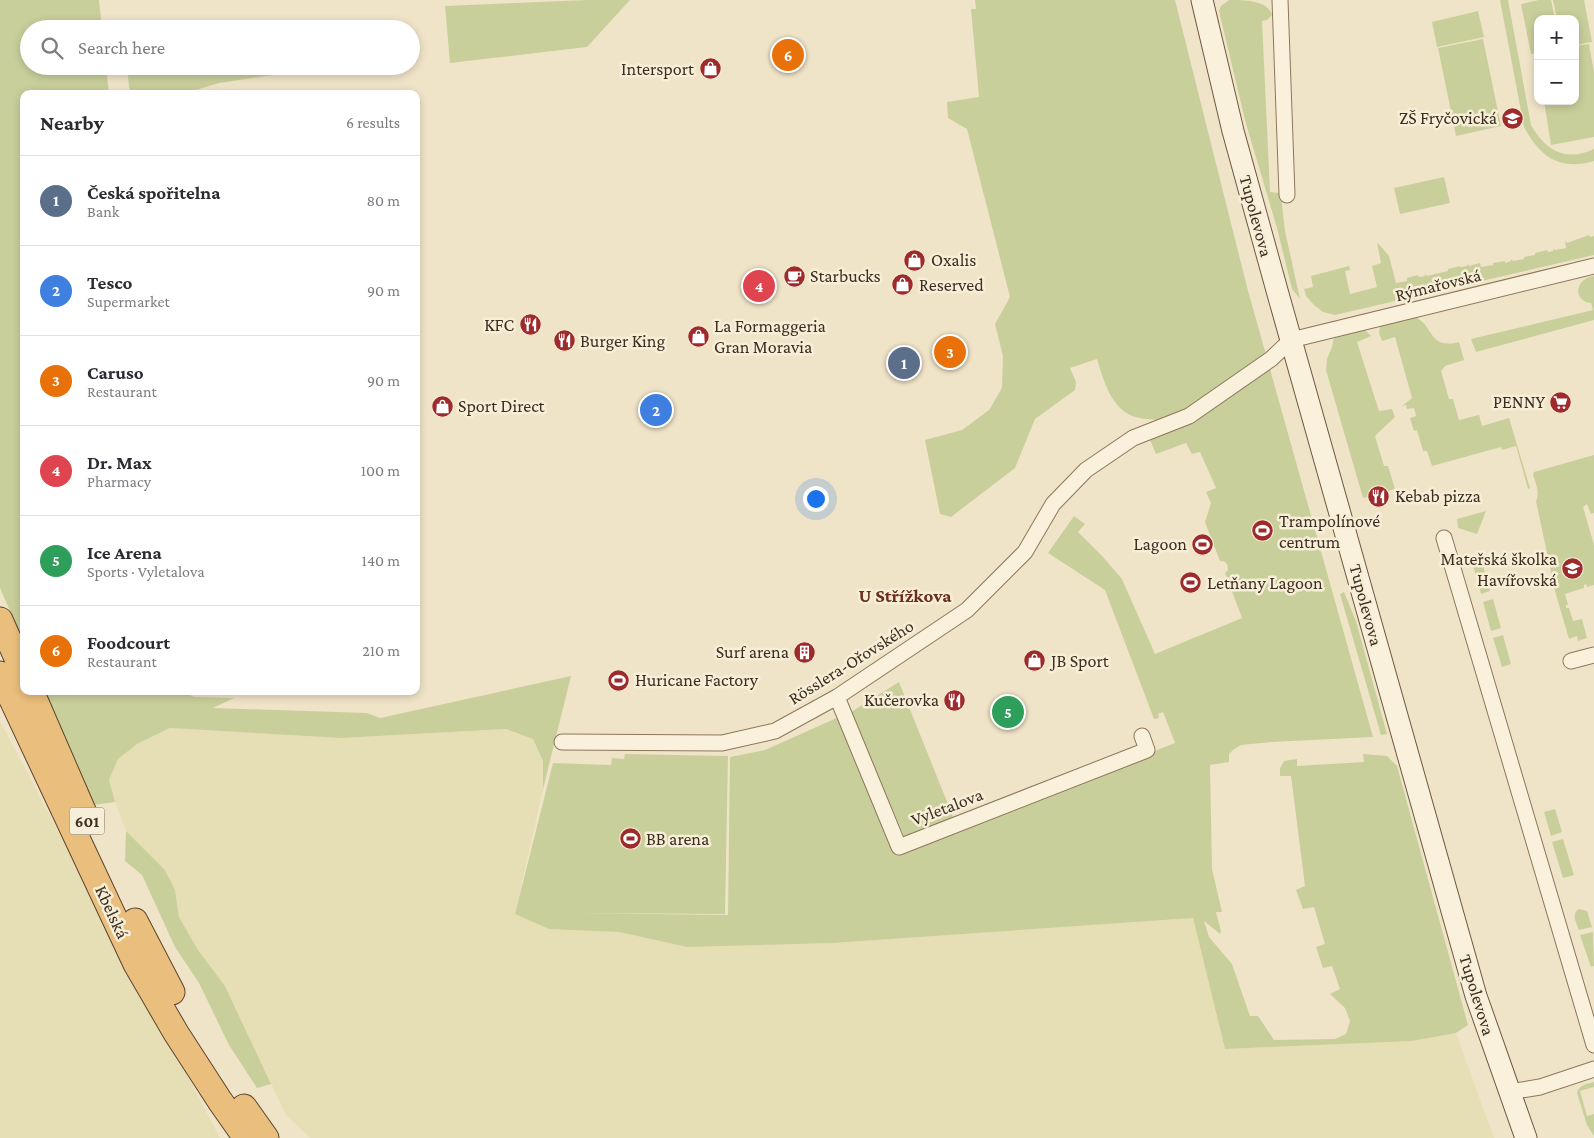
<!DOCTYPE html>
<meta charset="utf-8">
<style>
body{margin:0;font-family:"Crimson Pro",serif;background:#f7f7f7;color:#2b2b33}
.controls{position:absolute;right:15px;top:15px;display:grid;overflow:hidden;border-radius:10px;box-shadow:0 2px 8px #0003}
.controls button{width:45px;height:45px;display:grid;place-items:center;padding:0;border:0;border-bottom:1px solid #e1e1e2;background:#fff;color:#2b2b33;font:25px sans-serif}
.you{position:absolute;left:815px;top:498px;width:18px;height:18px;margin:-12px;border:4px solid #fff;border-radius:50%;background:#1a73e8;box-shadow:0 0 0 8px #1a73e833}
.badge{display:grid;place-items:center;width:32px;height:32px;border-radius:50%;background:#7c3aed;color:#fff;font-size:16px;font-weight:700}
.pin{position:absolute;translate:-50% -50%;border:2px solid #fff;box-shadow:0 1px 5px #0006}
.list{margin:0;padding:0;list-style:none}
h2{display:flex;justify-content:space-between;align-items:center;height:65px;margin:0;padding:0 20px;font-size:21px}
h2 small{font-size:16px;font-weight:400;color:#7c7c81}
.list li{display:grid;grid-template-columns:32px 1fr auto;gap:15px;align-items:center;box-sizing:border-box;height:90px;padding:0 20px;border-top:1px solid #e1e1e2}
.list b{display:block;font-size:19px;white-space:nowrap}
.list p{margin:0;font-size:16px;white-space:nowrap;color:#7c7c81}
.list em{font-size:16px;font-style:normal;color:#7c7c81}
.icon{flex:none;width:28px;height:28px;fill:none;stroke:currentColor;stroke-width:2;stroke-linecap:round;stroke-linejoin:round}
.map{position:relative;flex:none;width:1594px;height:1138px;overflow:hidden}
.search{position:absolute;background:#fff;box-shadow:0 2px 8px #0003;left:20px;top:20px;width:400px;height:55px;display:flex;align-items:center;gap:12px;box-sizing:border-box;padding:0 18px;border-radius:28px;color:#7c7c81;font-size:19px}
.panel{position:absolute;background:#fff;box-shadow:0 2px 8px #0003;left:20px;top:90px;width:400px;height:605px;border-radius:10px}
.map>svg:first-child{display:block}
.farmland{fill:#e6deb5}
.green{fill:#c9cf9b}
.lines{fill:none;stroke-linecap:round;stroke-linejoin:round}
.minor-casing{stroke:#8d765c;stroke-width:17}
.secondary-casing{stroke:#6f573f;stroke-width:23}
.trunk-casing{stroke:#5b4430;stroke-width:27}
.minor{stroke:#faf1dc;stroke-width:15}
.secondary{stroke:#faf1dc;stroke-width:21}
.trunk{stroke:#eabe7c;stroke-width:25}
.labels{text-anchor:middle;stroke-width:5;stroke-linejoin:round;paint-order:stroke}
.shield{fill:#f7eed8;stroke:#756857;stroke-width:1}
.shield-label{font-size:16px;font-weight:bold;fill:#3d2e20}
.poi-label{font-size:18px;fill:#3d2e20;stroke:#f7eed8;text-anchor:start}
.street-label{font-size:18px;fill:#3d2e20;stroke:#f7eed8}
.neighbourhood-label{font-size:19px;font-weight:bold;fill:#6b2e1e;stroke:#f7eed8}
</style>
<div class="map">
<svg width="1594" height="1138" viewBox="0 0 1594 1138">
<rect width="100%" height="100%" fill="#f0e4c8"/>
<path class="farmland" d="M 0,721 L 220,1138 L 0,1138 Z
M 170,728 L 341,738 L 506,729 L 533,739 L 543,761 L 543,789 L 515,914 L 549,929 L 619,932 L 687,947 L 833,943 L 1193,918 L 1225,1049 L 1412,1041 L 1456,1033 L 1494,1138 L 310,1138 L 286,1115 L 225,986 L 198,950 L 179,917 L 175,890 L 165,870 L 126,831 L 115,802 L 109,780 L 118,759 L 137,744 Z"/>
<path class="green" d="M 0,0 L 99,0 L 102,29 L 29,29 L 29,66 L 106,66 L 109,94 L 24,94 L 24,643 L 0,588 Z
M 588,0 L 630,0 L 587,47 L 450,63 L 445,6 Z
M 975,0 L 1175,0 L 1247,287 L 1373,737 L 1272,742 L 1241,745 L 1233,750 L 1229,754 L 1229,762 L 1210,765 L 1212,869 L 1222,912 L 1216,912 L 1221,931 L 1220,934 L 1204,921 L 1209,937 L 1232,964 L 1250,1016 L 1258,1016 L 1274,1040 L 1335,1039 L 1346,1034 L 1350,1021 L 1345,1008 L 1330,994 L 1340,989 L 1332,966 L 1323,968 L 1316,947 L 1325,944 L 1314,907 L 1303,909 L 1296,890 L 1305,886 L 1291,776 L 1280,776 L 1280,768 L 1284,761 L 1297,759 L 1297,766 L 1364,762 L 1363,754 L 1387,756 L 1397,766 L 1468,1025 L 1456,1033 L 1412,1041 L 1225,1049 L 1193,918 L 833,943 L 687,947 L 619,932 L 549,929 L 515,914 L 553,763 L 611,765 L 612,758 L 624,759 L 625,754 L 728,756 L 725,914 L 575,913 L 728,915 L 730,757 L 765,750 L 841,716 L 899,853 L 1175,743 L 1163,712 L 1158,714 L 1159,718 L 1154,719 L 1105,590 L 1048,553 L 1074,516 L 1085,524 L 1078,532 L 1103,557 L 1122,579 L 1155,654 L 1242,618 L 1225,573 L 1228,570 C 1228,564 1226,561 1220,561 L 1205,522 L 1211,503 L 1206,492 L 1216,488 L 1200,452 L 1192,454 L 1186,443 L 1156,454 L 1150,440 L 1164,434 L 1157,420 C 1148,419 1138,419 1130,415 C 1110,405 1103,379 1097,359 L 1070,368 L 1076,382 L 1075,390 L 1035,419 L 1015,468 L 951,517 L 940,514 L 925,440 L 962,430 L 989,410 L 1002,388 L 1003,356 L 995,324 L 1010,297 L 967,129 L 948,118 L 947,102 L 979,97 L 971,9 L 976,9 Z
M 1229,0 C 1244,0 1268,0 1272,15 L 1267,20 L 1262,21 L 1270,192 L 1279,193 L 1281,196 L 1285,231 L 1300,299 L 1292,289 L 1277,228 L 1245,120 L 1219,11 L 1221,6 Z
M 1500,0 L 1508,0 L 1531,125 C 1546,151 1565,162 1594,149 L 1594,161 C 1560,171 1540,157 1524,127 Z
M 1539,0 L 1551,0 L 1555,19 L 1538,19 L 1538,52 L 1536,53 L 1538,53 L 1538,69 L 1535,53 L 1531,54 L 1521,4 Z
M 1553,0 L 1584,0 L 1592,42 L 1575,45 L 1575,19 L 1557,19 Z
M 1478,11 L 1484,37 L 1437,47 L 1432,22 Z
M 1483,39 L 1501,126 L 1456,136 L 1438,48 Z
M 1589,44 L 1594,72 L 1594,137 L 1551,145 L 1544,101 L 1575,101 L 1575,46 Z
M 127,66 L 272,66 L 273,75 L 219,83 L 183,94 L 132,94 L 129,87 Z
M 1444,177 L 1450,203 L 1400,214 L 1394,188 Z
M 1589,235 L 1590,237 L 1594,236 L 1594,255 L 1335,315 L 1323,312 L 1314,305 L 1306,296 L 1304,289 L 1313,287 L 1311,276 L 1349,266 L 1350,270 L 1345,271 L 1350,294 L 1377,287 L 1372,266 L 1381,263 L 1377,242 L 1389,256 L 1396,283 L 1407,281 L 1407,278 L 1418,275 L 1419,277 L 1425,276 L 1425,274 L 1427,276 L 1448,271 L 1448,269 L 1460,266 L 1461,267 L 1467,266 L 1468,264 L 1469,266 L 1480,263 L 1481,267 L 1493,265 L 1493,263 L 1505,261 L 1505,263 L 1511,261 L 1511,259 L 1513,261 L 1524,259 L 1524,257 L 1535,255 L 1535,253 L 1547,250 L 1548,252 L 1553,251 L 1553,249 L 1555,250 L 1566,248 L 1565,241 L 1567,243 Z
M 1594,276 L 1594,320 L 1476,352 L 1471,339 L 1593,310 L 1591,303 C 1574,302 1573,279 1594,276 Z
M 1415,317 C 1434,325 1428,350 1459,342 L 1464,360 L 1445,366 L 1441,371 L 1449,399 L 1453,399 L 1459,420 L 1479,415 L 1482,426 L 1509,418 L 1530,488 L 1528,489 L 1516,446 L 1502,450 L 1501,447 L 1432,466 L 1427,451 L 1423,451 L 1417,430 L 1414,431 L 1410,418 L 1416,416 L 1414,408 L 1407,409 L 1406,405 L 1402,406 L 1412,398 L 1395,337 L 1382,341 L 1379,333 L 1380,327 L 1384,324 Z
M 1361,330 L 1365,330 L 1371,336 L 1357,342 L 1379,411 L 1392,409 L 1395,417 L 1375,436 L 1384,466 L 1388,466 L 1395,489 L 1363,498 L 1326,370 L 1327,359 L 1332,347 L 1334,338 Z
M 1594,455 L 1594,513 L 1591,514 L 1587,504 L 1583,507 L 1594,545 L 1594,585 L 1587,587 L 1586,584 L 1584,585 L 1584,588 L 1565,594 L 1568,605 L 1566,605 L 1566,608 L 1569,608 L 1573,621 L 1582,619 L 1587,638 L 1578,641 L 1577,636 L 1569,639 L 1555,591 L 1536,501 C 1540,492 1536,484 1533,475 L 1534,472 Z
M 1486,511 L 1477,534 L 1458,528 L 1457,519 Z
M 1482,562 L 1490,591 L 1481,594 L 1473,565 Z
M 1344,592 L 1356,621 L 1387,734 L 1381,735 L 1340,594 Z
M 1493,599 L 1501,628 L 1491,631 L 1483,602 Z
M 1503,635 L 1511,664 L 1502,667 L 1493,638 Z
M 571,676 L 543,789 L 543,761 L 533,739 L 506,729 L 341,738 L 170,728 L 137,744 L 118,759 L 109,780 L 115,802 L 94,805 L 45,691 L 181,691 L 194,697 L 234,698 L 213,708 L 367,713 L 380,718 Z
M 899,682 L 954,819 L 905,838 L 851,712 Z
M 1555,809 L 1562,832 L 1551,836 L 1544,812 Z
M 126,831 L 165,870 L 175,890 L 179,917 L 198,950 L 225,986 L 271,1084 L 257,1088 L 229,1045 L 199,983 L 175,947 L 142,875 L 125,861 Z
M 1563,839 L 1574,875 L 1563,878 L 1552,842 Z
M 1579,909 L 1587,911 L 1592,927 L 1579,930 C 1576,922 1571,914 1579,909 Z
M 1593,932 L 1594,966 L 1591,967 L 1580,935 Z
M 1594,1082 L 1594,1087 L 1580,1091 L 1587,1116 L 1594,1114 L 1594,1136 L 1587,1125 L 1577,1093 C 1579,1085 1586,1084 1594,1082 Z"/>
<g class="lines">
<defs>
<path id="minor" d="M 1280,0 L 1287,195
M 1444,538 L 1594,1045
M 1571,661 L 1594,655
M 837,697 L 899,847 L 1147,750 L 1142,736
M 562,742 L 722,743 L 775,731 L 837,697 L 967,610 L 1025,552 L 1053,504 L 1086,470 L 1133,438 L 1189,416 L 1271,359 L 1291,340 L 1594,266
M 1509,1092 L 1540,1087 L 1594,1069"/>
<path id="secondary" d="M 1202,0 L 1233,131 L 1278,294 L 1476,996 L 1526,1138"/>
<path id="trunk" d="M 0,620 L 24,674
M 0,674 L 136,964 L 176,1033 L 220,1101 L 246,1138
M 31,691 L 84,813
M 135,921 L 172,992
M 244,1107 L 266,1138"/>
</defs>
<use href="#minor" class="minor-casing"/>
<use href="#secondary" class="secondary-casing"/>
<use href="#trunk" class="trunk-casing"/>
<use href="#minor" class="minor"/>
<use href="#secondary" class="secondary"/>
<use href="#trunk" class="trunk"/>
</g>
<defs>
<symbol id="shop-disc" viewBox="-11 -11 22 22"><circle r="9.5" fill="#9e2a2b" stroke="#f7eed8"/><path d="M-5-2.5h2.3a2.7 3.5 0 0 1 5.4 0H5L5.5 6h-11ZM-1.5-2.5h3a1.5 2.3 0 0 0-3 0Z" fill="#fff"/></symbol>
<symbol id="school-disc" viewBox="-11 -11 22 22"><circle r="9.5" fill="#9e2a2b" stroke="#f7eed8"/><path d="M0-5L7-2L0 1L-7-2ZM-4 1L0 2.5L4 1V4Q0 6-4 4Z" fill="#fff"/></symbol>
<symbol id="cafe-disc" viewBox="-11 -11 22 22"><circle r="9.5" fill="#9e2a2b" stroke="#f7eed8"/><path d="M-5.5-4.5H6V0H3Q3 3.5 0 3.5H-2.5Q-5.5 3.5-5.5 0ZM3-3.2v2h1.7v-2ZM-6 4.5H4V6H-6Z" fill="#fff"/></symbol>
<symbol id="restaurant-disc" viewBox="-11 -11 22 22"><circle r="9.5" fill="#9e2a2b" stroke="#f7eed8"/><path d="M-5-6h1v4h1v-4h1v4h1v-4h1v5L-1.5 .5V6h-2V.5L-5-1ZM5-6V6H3V1.5H1.5Q1.5-4 5-6Z" fill="#fff"/></symbol>
<symbol id="supermarket-disc" viewBox="-11 -11 22 22"><circle r="9.5" fill="#9e2a2b" stroke="#f7eed8"/><path d="M-6-5.5h2.5l.6 2H6L4.5 2H-2.5L-4.4-4H-6ZM-1.5 3.2a1.3 1.3 0 1 0 .1 0ZM3 3.2a1.3 1.3 0 1 0 .1 0Z" fill="#fff"/></symbol>
<symbol id="stadium-disc" viewBox="-11 -11 22 22"><circle r="9.5" fill="#9e2a2b" stroke="#f7eed8"/><path d="M0-5a6.5 5 0 1 0 0 10a6.5 5 0 1 0 0-10ZM-3.5-1.8h7v3.6h-7Z" fill="#fff"/></symbol>
<symbol id="building-disc" viewBox="-11 -11 22 22"><circle r="9.5" fill="#9e2a2b" stroke="#f7eed8"/><path d="M-4-6H4V6H1V3H-1V6H-4ZM-2.5-4.3h1.7v1.8h-1.7ZM.8-4.3h1.7v1.8H.8ZM-2.5-1h1.7V.8h-1.7ZM.8-1h1.7V.8H.8Z" fill="#fff"/></symbol>
</defs>
<g fill-rule="evenodd">
<use href="#shop-disc" x="698" y="56" width="25" height="25"/>
<use href="#school-disc" x="1500" y="106" width="25" height="25"/>
<use href="#shop-disc" x="902" y="248" width="25" height="25"/>
<use href="#cafe-disc" x="782" y="264" width="25" height="25"/>
<use href="#shop-disc" x="890" y="272" width="25" height="25"/>
<use href="#restaurant-disc" x="518" y="312" width="25" height="25"/>
<use href="#shop-disc" x="686" y="324" width="25" height="25"/>
<use href="#restaurant-disc" x="552" y="328" width="25" height="25"/>
<use href="#supermarket-disc" x="1548" y="390" width="25" height="25"/>
<use href="#shop-disc" x="430" y="394" width="25" height="25"/>
<use href="#restaurant-disc" x="1366" y="484" width="25" height="25"/>
<use href="#stadium-disc" x="1250" y="518" width="25" height="25"/>
<use href="#stadium-disc" x="1190" y="532" width="25" height="25"/>
<use href="#school-disc" x="1560" y="556" width="25" height="25"/>
<use href="#stadium-disc" x="1178" y="570" width="25" height="25"/>
<use href="#building-disc" x="792" y="640" width="25" height="25"/>
<use href="#shop-disc" x="1022" y="648" width="25" height="25"/>
<use href="#stadium-disc" x="606" y="668" width="25" height="25"/>
<use href="#restaurant-disc" x="942" y="688" width="25" height="25"/>
<use href="#stadium-disc" x="618" y="826" width="25" height="25"/>
</g>
<g class="labels">
<rect class="shield" x="69.5" y="807.5" width="35" height="27" rx="4"/>
<g class="shield-label">
<text x="87" y="827">601</text>
</g>
<g class="poi-label">
<text x="694" y="75" text-anchor="end">Intersport</text>
<text x="1497" y="124" text-anchor="end">ZŠ Fryčovická</text>
<text x="931" y="266">Oxalis</text>
<text x="810" y="282">Starbucks</text>
<text x="919" y="291">Reserved</text>
<text x="514" y="331" text-anchor="end">KFC</text>
<text x="714" y="332">La Formaggeria<tspan x="714" dy="21">Gran Moravia</tspan></text>
<text x="580" y="347">Burger King</text>
<text x="1545" y="408" text-anchor="end">PENNY</text>
<text x="458" y="412">Sport Direct</text>
<text x="1395" y="502">Kebab pizza</text>
<text x="1279" y="527">Trampolínové<tspan x="1279" dy="21">centrum</tspan></text>
<text x="1187" y="550" text-anchor="end">Lagoon</text>
<text x="1557" y="565" text-anchor="end">Mateřská školka<tspan x="1557" dy="21">Havířovská</tspan></text>
<text x="1207" y="589">Letňany Lagoon</text>
<text x="789" y="658" text-anchor="end">Surf arena</text>
<text x="1051" y="667">JB Sport</text>
<text x="635" y="686">Huricane Factory</text>
<text x="939" y="706" text-anchor="end">Kučerovka</text>
<text x="646" y="845">BB arena</text>
</g>
<g class="street-label">
<text transform="translate(1256 216) rotate(75)" y="6">Tupolevova</text>
<text transform="translate(1438 285) rotate(-14)" y="6">Rýmařovská</text>
<text transform="translate(1366 605) rotate(75)" y="6">Tupolevova</text>
<text transform="translate(851 662) rotate(-32)" y="6">Rösslera-Ořovského</text>
<text transform="translate(947 807) rotate(-21)" y="6">Vyletalova</text>
<text transform="translate(112 912) rotate(65)" y="6">Kbelská</text>
<text transform="translate(1477 995) rotate(73)" y="6">Tupolevova</text>
</g>
<g class="neighbourhood-label">
<text x="905" y="602">U Střížkova</text>
</g>
</g>
</svg>
<div class="controls">
<button>+</button>
<button>−</button>
</div>
<div class="you"></div>
<div class="pin badge" style="left:904px;top:363px;background:#5c6f8a">1</div>
<div class="pin badge" style="left:656px;top:410px;background:#3f7fe0">2</div>
<div class="pin badge" style="left:950px;top:352px;background:#e8710a">3</div>
<div class="pin badge" style="left:759px;top:286px;background:#e0444e">4</div>
<div class="pin badge" style="left:1008px;top:712px;background:#2e9e5b">5</div>
<div class="pin badge" style="left:788px;top:55px;background:#e8710a">6</div>
<div class="search"><svg class="icon" aria-label="search" viewBox="0 0 24 24"><circle cx="10" cy="10" r="6"/><path d="M15 15l6 6"/></svg>Search here</div>
<section class="panel">
<h2>Nearby<small>6 results</small></h2>
<ul class="list">
<li><span class="badge" style="background:#5c6f8a">1</span><div><b>Česká spořitelna</b><p>Bank</p></div><em>80 m</em></li>
<li><span class="badge" style="background:#3f7fe0">2</span><div><b>Tesco</b><p>Supermarket</p></div><em>90 m</em></li>
<li><span class="badge" style="background:#e8710a">3</span><div><b>Caruso</b><p>Restaurant</p></div><em>90 m</em></li>
<li><span class="badge" style="background:#e0444e">4</span><div><b>Dr. Max</b><p>Pharmacy</p></div><em>100 m</em></li>
<li><span class="badge" style="background:#2e9e5b">5</span><div><b>Ice Arena</b><p>Sports · Vyletalova</p></div><em>140 m</em></li>
<li><span class="badge" style="background:#e8710a">6</span><div><b>Foodcourt</b><p>Restaurant</p></div><em>210 m</em></li>
</ul>
</section>
</div>
